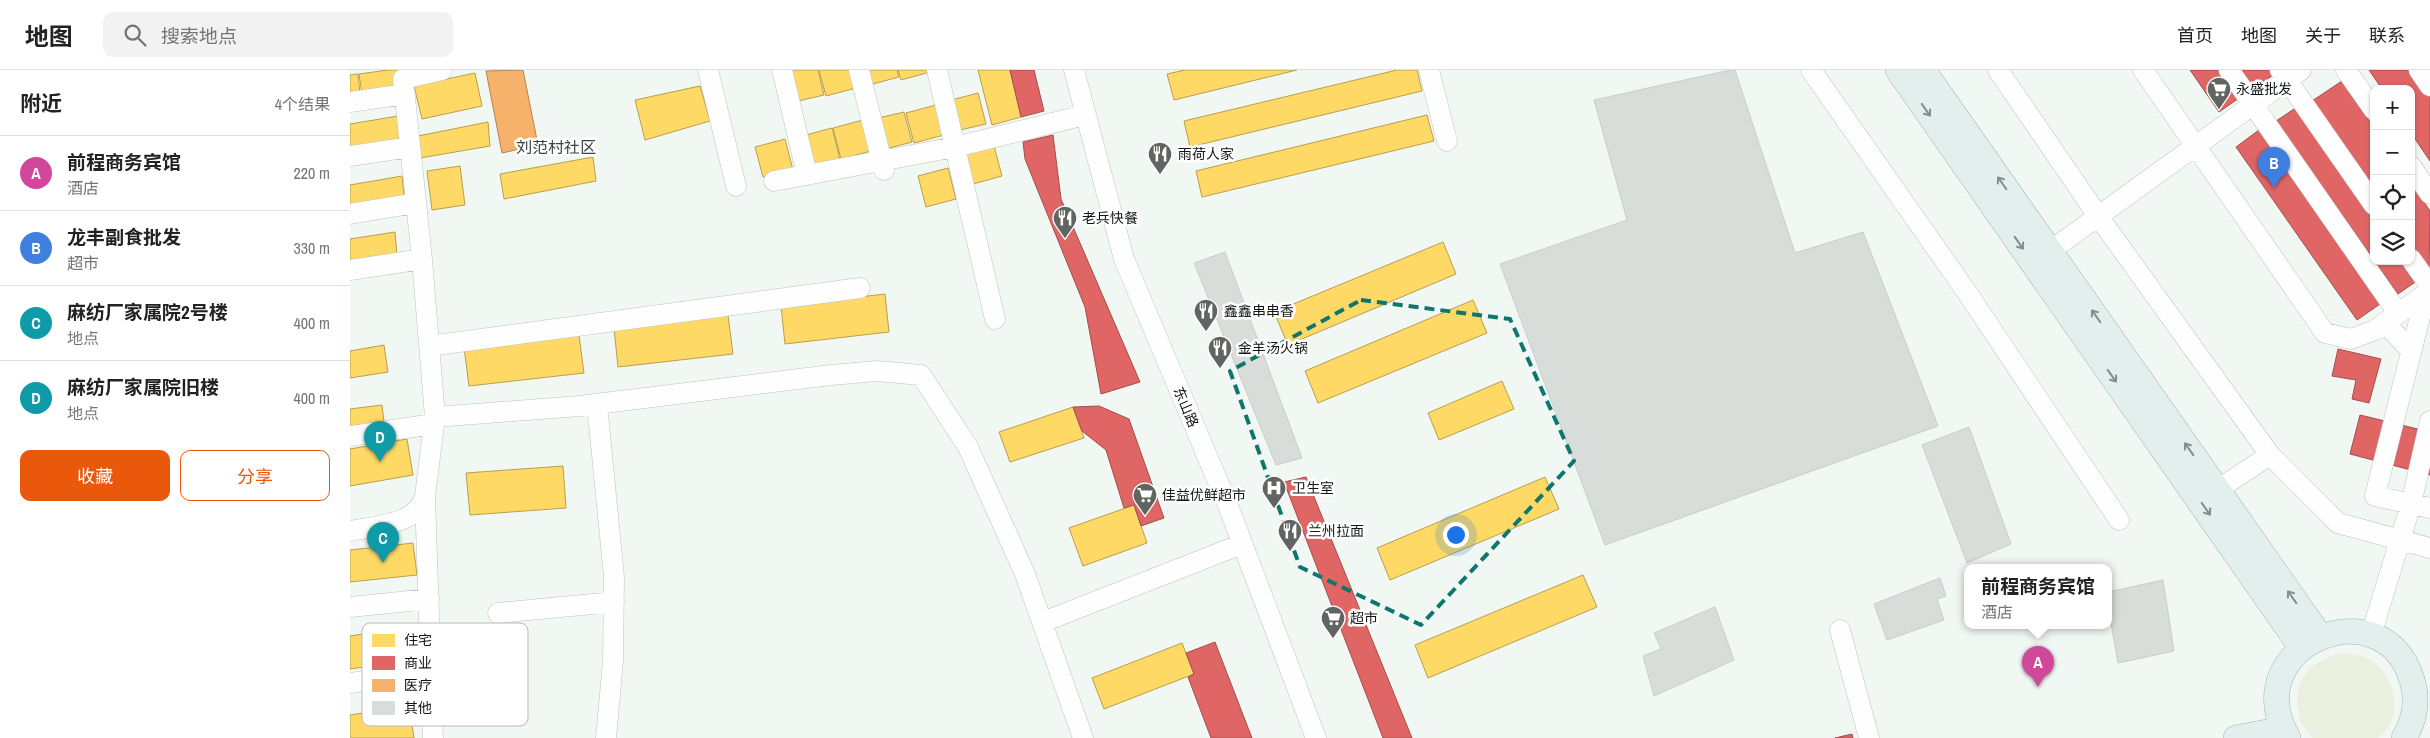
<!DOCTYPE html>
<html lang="zh">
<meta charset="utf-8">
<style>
body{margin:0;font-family:"Archivo Narrow","Noto Sans SC",sans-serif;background:#f2f2f2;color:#222}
.controls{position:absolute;right:15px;top:15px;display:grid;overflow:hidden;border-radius:10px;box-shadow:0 1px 4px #0004}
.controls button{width:45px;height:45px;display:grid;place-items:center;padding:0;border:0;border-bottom:1px solid #e0e0e0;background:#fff;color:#222;font:25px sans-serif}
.you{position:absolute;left:1105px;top:464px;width:18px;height:18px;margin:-12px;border:4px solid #fff;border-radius:50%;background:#1a73e8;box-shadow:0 0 0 8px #1a73e833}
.badge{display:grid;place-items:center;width:32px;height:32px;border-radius:50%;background:#ea580c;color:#fff;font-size:16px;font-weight:700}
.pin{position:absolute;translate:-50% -41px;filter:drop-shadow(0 1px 2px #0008)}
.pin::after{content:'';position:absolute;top:26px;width:18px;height:15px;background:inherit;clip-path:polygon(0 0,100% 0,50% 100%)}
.popup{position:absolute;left:1614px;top:494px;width:148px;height:65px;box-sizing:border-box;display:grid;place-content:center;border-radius:10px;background:#fff;filter:drop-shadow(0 1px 4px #0005);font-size:16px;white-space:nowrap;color:#767676}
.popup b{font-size:19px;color:#222}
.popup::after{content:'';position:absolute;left:50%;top:100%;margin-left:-10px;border:10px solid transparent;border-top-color:#fff}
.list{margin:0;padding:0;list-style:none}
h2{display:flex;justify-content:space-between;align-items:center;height:65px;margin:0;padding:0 20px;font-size:21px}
h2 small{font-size:16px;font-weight:400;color:#767676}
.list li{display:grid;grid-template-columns:32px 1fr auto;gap:15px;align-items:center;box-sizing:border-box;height:75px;padding:0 20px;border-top:1px solid #e0e0e0}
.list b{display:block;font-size:19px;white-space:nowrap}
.list p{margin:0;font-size:16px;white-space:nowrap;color:#767676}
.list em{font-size:16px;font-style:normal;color:#767676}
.actions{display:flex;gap:10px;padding:15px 20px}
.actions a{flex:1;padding:11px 0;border:1px solid #ea580c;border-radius:10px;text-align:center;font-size:18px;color:#ea580c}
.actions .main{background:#ea580c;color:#fff}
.icon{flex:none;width:28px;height:28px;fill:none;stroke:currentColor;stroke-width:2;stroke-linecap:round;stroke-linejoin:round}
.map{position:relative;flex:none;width:2080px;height:668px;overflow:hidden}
header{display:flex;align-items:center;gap:30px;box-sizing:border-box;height:70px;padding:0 25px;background:#fff;border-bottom:1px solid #e0e0e0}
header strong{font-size:24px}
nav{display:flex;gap:28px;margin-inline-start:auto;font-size:18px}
.search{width:350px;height:45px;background:#f2f2f2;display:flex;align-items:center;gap:12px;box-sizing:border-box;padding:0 18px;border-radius:10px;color:#767676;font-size:19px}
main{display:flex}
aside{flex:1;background:#fff}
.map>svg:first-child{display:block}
.green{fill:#ebf0de}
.homes{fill:#ffd966;stroke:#b89f4d}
.shops{fill:#e06666;stroke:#a24e4d}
.health{fill:#f6b26b;stroke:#b28451}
.building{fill:#d9ddda;stroke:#cacdca}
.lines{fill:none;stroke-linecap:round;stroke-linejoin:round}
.minor-casing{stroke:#bec3c0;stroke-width:21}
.major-casing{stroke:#9db6af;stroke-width:26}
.minor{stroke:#fdfefd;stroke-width:20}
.major{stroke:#e3efec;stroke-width:25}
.oneway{stroke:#858e8b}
.marked{fill:none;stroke:#0f766e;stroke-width:4;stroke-dasharray:10 6;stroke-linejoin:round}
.labels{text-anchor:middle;stroke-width:5;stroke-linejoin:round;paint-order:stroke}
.poi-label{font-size:14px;fill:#131714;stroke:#fff;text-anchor:start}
.street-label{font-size:14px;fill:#131714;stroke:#fff}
.quarter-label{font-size:16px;fill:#3d4540;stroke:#fff}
.key{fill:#fff;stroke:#b8b9b8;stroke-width:1}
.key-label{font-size:14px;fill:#131714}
</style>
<header>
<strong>地图</strong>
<div class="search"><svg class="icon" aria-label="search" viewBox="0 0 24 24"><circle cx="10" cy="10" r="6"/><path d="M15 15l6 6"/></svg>搜索地点</div>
<nav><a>首页</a><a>地图</a><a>关于</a><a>联系</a></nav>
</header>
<main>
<aside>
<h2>附近<small>4个结果</small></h2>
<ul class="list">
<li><span class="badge" style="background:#d1479c">A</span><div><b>前程商务宾馆</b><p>酒店</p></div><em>220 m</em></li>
<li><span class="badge" style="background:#3f7fe0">B</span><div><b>龙丰副食批发</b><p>超市</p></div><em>330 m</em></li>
<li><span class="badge" style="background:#0f9aa8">C</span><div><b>麻纺厂家属院2号楼</b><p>地点</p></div><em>400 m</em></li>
<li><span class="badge" style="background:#0f9aa8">D</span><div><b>麻纺厂家属院旧楼</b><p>地点</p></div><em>400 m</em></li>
</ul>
<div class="actions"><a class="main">收藏</a><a>分享</a></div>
</aside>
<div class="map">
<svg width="2080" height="668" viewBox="0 0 2080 668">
<rect width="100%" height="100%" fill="#f1f7f3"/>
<path class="green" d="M 1993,583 C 2005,584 2017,586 2026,594 C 2047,612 2053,650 2028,668 L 1963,668 C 1942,650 1942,612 1964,595 C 1973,588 1982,586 1993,583 Z"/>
<path class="homes" d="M 38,0 L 48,0 L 50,18 L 12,24 L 9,4 Z
M 443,0 L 468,0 L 474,25 L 444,32 L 436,2 Z
M 469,0 L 501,0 L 506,18 L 476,26 Z
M 515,0 L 547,0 L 549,7 L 519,15 Z
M 548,0 L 580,0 L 580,2 L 551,10 Z
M 628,0 L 660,0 L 671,47 L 642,55 Z
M 835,0 L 947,0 L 824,30 L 817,4 Z
M 1047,0 L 1067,0 L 1072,21 L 840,77 L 834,51 Z
M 125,3 L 132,36 L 72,49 L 64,16 Z
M 8,4 L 10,24 L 0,25 L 0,5 Z
M 350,16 L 360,51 L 295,70 L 285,30 Z
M 628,23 L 636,54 L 606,61 L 598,31 Z
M 586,35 L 594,65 L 564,73 L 556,43 Z
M 554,42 L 562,72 L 532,80 L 524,49 Z
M 1077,45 L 1084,71 L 852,127 L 846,101 Z
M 48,46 L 51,72 L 0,80 L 0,54 Z
M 513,50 L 521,81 L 491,89 L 483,58 Z
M 138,52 L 140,76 L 70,88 L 68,66 Z
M 482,58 L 490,89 L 461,97 L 452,66 Z
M 435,69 L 443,100 L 413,107 L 405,77 Z
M 644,76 L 652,106 L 623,114 L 615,84 Z
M 243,87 L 246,111 L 154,129 L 150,104 Z
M 110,96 L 115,135 L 82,140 L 77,101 Z
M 598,98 L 606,129 L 576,137 L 568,106 Z
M 52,106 L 54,126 L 0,136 L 0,115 Z
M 45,162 L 47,185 L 0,193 L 0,169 Z
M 1093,172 L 1106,204 L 938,275 L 924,242 Z
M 535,224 L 539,262 L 435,274 L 431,236 Z
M 1123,230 L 1137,263 L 968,333 L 955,301 Z
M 378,245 L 383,284 L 268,297 L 264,258 Z
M 229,265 L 234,303 L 119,316 L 114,277 Z
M 34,275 L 38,302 L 0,308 L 0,281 Z
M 1152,311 L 1164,339 L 1089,370 L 1078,343 Z
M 32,335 L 34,352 L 0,356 L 0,339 Z
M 723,337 L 734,368 L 660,392 L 649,362 Z
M 57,369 L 63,405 L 0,416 L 0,379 Z
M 213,396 L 216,438 L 120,445 L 116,403 Z
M 1195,407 L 1209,439 L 1040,510 L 1027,478 Z
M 784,435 L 797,473 L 733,496 L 719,458 Z
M 63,473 L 67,505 L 0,512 L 0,480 Z
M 1233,505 L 1247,537 L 1078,608 L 1065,575 Z
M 64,556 L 69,589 L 0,599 L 0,566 Z
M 832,573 L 844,604 L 754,639 L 742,608 Z
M 59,636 L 64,668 L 0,668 L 0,645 Z"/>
<path class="shops" d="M 660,0 L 684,0 L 694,41 L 671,47 Z
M 1840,0 L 1878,0 L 1895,24 L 1869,42 Z
M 1890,0 L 1928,0 L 1929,1 L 1903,19 Z
M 2019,0 L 2063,0 L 2080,25 L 2080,91 L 2061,63 L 2061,19 L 2032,19 Z
M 1992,11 L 2024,58 L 2024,123 L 1962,31 Z
M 1950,35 L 2024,141 L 2024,190 L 1926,51 Z
M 1909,60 L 2030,234 L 2007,250 L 1886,77 Z
M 703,65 L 711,129 L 790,312 L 751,324 L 735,237 L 675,89 L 673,72 Z
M 2061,113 L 2080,141 L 2079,205 L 2061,179 Z
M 2025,191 L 2059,191 L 2071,208 L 2048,224 Z
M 1988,279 L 2031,289 L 2019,333 L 2002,329 L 2006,310 L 1982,306 Z
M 749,336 L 779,349 L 814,448 L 791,456 L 784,435 L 774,438 L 756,380 L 732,361 L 723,337 Z
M 2010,345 L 2080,362 L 2080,405 L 2000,384 Z
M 956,407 L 1062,668 L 1033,668 L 934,412 Z
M 865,572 L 895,650 L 902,668 L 861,668 L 838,607 L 844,604 L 836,583 Z
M 1502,664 L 1503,668 L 1485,668 Z"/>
<path class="health" d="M 173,0 L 188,75 L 152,83 L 136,1 Z"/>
<path class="building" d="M 1380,0 L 1385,0 L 1445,183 L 1513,162 L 1588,356 L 1255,475 L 1150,194 L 1277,150 L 1244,30 Z
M 875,182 L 952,388 L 926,395 L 844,193 Z
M 1619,357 L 1661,474 L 1617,493 L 1572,375 Z
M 1590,508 L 1596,526 L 1587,529 L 1594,550 L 1537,570 L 1524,534 Z
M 1813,510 L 1824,581 L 1768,593 L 1758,536 L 1758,522 Z
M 1365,537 L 1384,590 L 1304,626 L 1293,586 L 1311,579 L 1304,563 Z"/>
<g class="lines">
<defs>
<path id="minor" d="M 358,0 L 386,116
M 432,0 L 457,105
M 509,0 L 534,100
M 587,0 L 645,249
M 724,0 L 774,189 L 877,433 L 966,668
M 1079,0 L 1097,71
M 1461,0 L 1616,221 L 1769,450
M 1648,0 L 1748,146 L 1920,385 L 1988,453 L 2080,478
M 1793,0 L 1975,263 L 2001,269 L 2025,260 L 2080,221
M 1879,0 L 2048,243
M 1930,0 L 2024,135
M 1996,0 L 2024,40
M 2069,0 L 2080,16
M 0,32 L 55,24
M 0,86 L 60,77
M 2061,96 L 2080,124
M 424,111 L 605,77 L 735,45
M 0,144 L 66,133
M 1700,181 L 1951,0
M 2061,189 L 2080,216
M 0,200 L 72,189
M 2076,223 L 2025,426 L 2080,438
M 2035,253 L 2061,281
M 79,276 L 510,218
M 247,334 L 264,507 L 263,591 L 256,668
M 85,347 L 230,336 L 481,305 L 527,301 L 571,305 L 618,377 L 675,504 L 733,668
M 0,366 L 84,354
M 1867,420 L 1920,385
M 0,461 C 24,456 68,455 75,426
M 0,537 L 79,529
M 148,543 L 264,532
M 693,552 L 892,474
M 1490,560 L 1519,668
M 2021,565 L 2061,434 L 2080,351
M 0,613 L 80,601
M 83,668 L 75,426 L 85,347 L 72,189 L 53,9 L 92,0"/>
<path id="major" d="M 1548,0 L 1951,577
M 1573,0 L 1970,566
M 1886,668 L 1933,659
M 1938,668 C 1885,575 2033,514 2062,610 C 2068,630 2065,650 2054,668"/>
</defs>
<use href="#minor" class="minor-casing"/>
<use href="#major" class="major-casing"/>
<use href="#minor" class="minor"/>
<use href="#major" class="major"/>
</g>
<defs><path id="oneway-shaft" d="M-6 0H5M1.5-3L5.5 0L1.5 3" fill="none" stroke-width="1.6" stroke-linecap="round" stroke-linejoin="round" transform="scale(1.25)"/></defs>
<g class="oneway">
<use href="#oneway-shaft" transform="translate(1576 40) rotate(55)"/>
<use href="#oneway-shaft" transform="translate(1652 113) rotate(-125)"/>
<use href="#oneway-shaft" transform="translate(1669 173) rotate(55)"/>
<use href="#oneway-shaft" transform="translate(1746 246) rotate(-125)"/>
<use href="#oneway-shaft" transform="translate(1762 306) rotate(55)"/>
<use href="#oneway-shaft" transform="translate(1839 379) rotate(-125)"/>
<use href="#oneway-shaft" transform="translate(1856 439) rotate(55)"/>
<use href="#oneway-shaft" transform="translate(1942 527) rotate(-125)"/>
</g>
<path class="marked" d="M 1011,230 L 1160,249 L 1224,391 L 1071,555 L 950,497 L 880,301 Z"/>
<defs>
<symbol id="supermarket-pin" viewBox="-11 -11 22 30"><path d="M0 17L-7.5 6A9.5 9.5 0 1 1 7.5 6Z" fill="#616562" stroke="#fff"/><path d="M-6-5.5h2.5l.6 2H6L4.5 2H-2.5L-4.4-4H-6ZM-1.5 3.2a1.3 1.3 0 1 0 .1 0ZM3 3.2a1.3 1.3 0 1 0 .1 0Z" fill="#fff"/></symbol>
<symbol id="restaurant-pin" viewBox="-11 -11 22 30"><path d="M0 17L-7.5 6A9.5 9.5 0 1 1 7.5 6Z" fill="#616562" stroke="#fff"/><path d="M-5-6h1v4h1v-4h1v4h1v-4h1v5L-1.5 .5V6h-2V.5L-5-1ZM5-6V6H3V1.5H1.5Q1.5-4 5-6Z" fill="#fff"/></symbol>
<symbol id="hospital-pin" viewBox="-11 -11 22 30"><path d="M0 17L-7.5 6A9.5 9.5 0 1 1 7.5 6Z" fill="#616562" stroke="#fff"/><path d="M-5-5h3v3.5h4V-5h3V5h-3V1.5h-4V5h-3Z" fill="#fff"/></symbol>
</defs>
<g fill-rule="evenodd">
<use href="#supermarket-pin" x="1855" y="5" width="28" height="38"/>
<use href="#restaurant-pin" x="796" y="70" width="28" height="38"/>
<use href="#restaurant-pin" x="701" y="134" width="28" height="38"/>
<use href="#restaurant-pin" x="842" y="227" width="28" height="38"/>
<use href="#restaurant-pin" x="856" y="264" width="28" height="38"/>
<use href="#hospital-pin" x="910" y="404" width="28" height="38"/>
<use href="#supermarket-pin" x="781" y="411" width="28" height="38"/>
<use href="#restaurant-pin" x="926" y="447" width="28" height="38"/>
<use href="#supermarket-pin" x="969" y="534" width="28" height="38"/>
</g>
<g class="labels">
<g class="poi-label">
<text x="1886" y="24">永盛批发</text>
<text x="828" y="89">雨荷人家</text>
<text x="732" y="153">老兵快餐</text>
<text x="874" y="246">鑫鑫串串香</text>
<text x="888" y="283">金羊汤火锅</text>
<text x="942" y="423">卫生室</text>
<text x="812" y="430">佳益优鲜超市</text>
<text x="958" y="466">兰州拉面</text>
<text x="1000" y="553">超市</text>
</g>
<g class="street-label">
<text transform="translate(836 337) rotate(67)" y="5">东山路</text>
</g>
<g class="quarter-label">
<text x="206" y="83">刘范村社区</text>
</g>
</g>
<rect x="12" y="553" width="166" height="103" rx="8" class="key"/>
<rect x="22" y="564" width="23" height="13" fill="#ffd966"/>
<rect x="22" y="586" width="23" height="14" fill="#e06666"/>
<rect x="22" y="609" width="23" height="13" fill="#f6b26b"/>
<rect x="22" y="631" width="23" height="14" fill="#d9ddda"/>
<g class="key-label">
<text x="54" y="575">住宅</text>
<text x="54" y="598">商业</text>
<text x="54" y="620">医疗</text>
<text x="54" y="643">其他</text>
</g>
</svg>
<div class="controls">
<button>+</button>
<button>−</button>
<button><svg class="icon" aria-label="locate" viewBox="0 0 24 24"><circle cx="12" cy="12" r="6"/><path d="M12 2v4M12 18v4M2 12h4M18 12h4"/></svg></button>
<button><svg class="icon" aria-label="layers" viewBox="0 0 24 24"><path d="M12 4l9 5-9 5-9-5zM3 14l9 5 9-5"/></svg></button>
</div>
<div class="you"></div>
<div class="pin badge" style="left:1688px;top:617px;background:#d1479c">A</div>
<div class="popup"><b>前程商务宾馆</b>酒店</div>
<div class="pin badge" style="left:1924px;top:118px;background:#3f7fe0">B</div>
<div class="pin badge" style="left:33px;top:493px;background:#0f9aa8">C</div>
<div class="pin badge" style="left:30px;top:392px;background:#0f9aa8">D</div>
</div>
</main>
